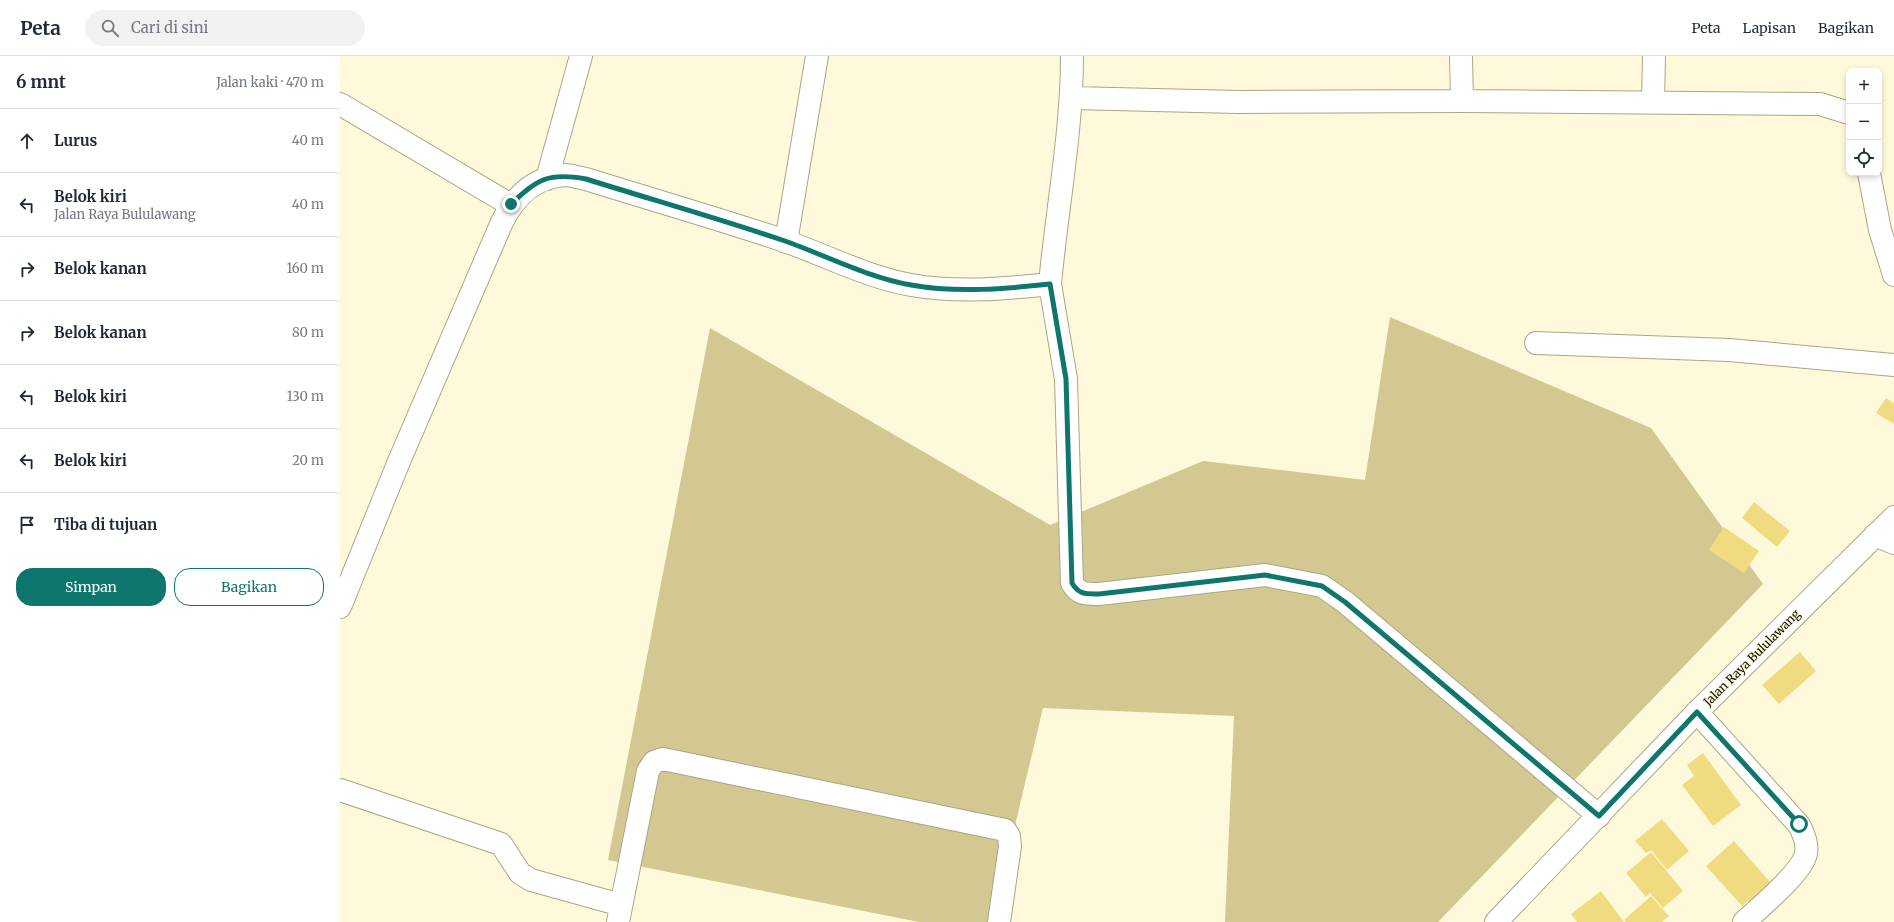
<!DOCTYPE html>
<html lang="id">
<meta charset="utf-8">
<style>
body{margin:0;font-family:Merriweather,serif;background:#f2f2f3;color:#1f2937}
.controls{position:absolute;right:12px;top:12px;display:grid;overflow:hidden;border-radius:8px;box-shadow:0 2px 6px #0003}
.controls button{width:36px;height:36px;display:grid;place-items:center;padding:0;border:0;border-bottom:1px solid #e0e1e3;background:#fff;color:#1f2937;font:20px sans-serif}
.stop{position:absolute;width:12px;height:12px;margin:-9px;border:3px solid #0f766e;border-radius:50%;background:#fff}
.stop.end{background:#0f766e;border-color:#fff;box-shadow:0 1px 4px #0008}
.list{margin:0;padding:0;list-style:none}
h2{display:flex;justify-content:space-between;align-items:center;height:52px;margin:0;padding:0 16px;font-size:17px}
h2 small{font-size:13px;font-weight:400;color:#747a83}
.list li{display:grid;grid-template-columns:26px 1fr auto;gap:12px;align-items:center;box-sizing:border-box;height:64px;padding:0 16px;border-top:1px solid #e0e1e3}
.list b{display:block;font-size:15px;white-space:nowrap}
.list p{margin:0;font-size:13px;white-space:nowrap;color:#747a83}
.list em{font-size:13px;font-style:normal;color:#747a83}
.actions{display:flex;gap:8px;padding:12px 16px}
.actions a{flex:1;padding:9px 0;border:1px solid #0f766e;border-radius:16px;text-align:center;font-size:14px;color:#0f766e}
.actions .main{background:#0f766e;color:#fff}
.icon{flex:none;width:22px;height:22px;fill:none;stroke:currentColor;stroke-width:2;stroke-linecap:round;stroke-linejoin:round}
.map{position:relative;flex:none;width:1554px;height:866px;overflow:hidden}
header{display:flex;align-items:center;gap:24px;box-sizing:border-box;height:56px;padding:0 20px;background:#fff;border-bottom:1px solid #e0e1e3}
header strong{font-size:19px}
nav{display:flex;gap:22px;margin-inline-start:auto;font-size:14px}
.search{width:280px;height:36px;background:#f2f2f3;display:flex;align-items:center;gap:10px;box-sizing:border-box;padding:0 14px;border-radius:22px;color:#747a83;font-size:15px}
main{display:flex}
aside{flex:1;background:#fff}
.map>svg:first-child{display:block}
.green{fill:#d3c792}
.building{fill:#f0db81}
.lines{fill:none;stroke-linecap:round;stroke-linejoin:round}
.minor-casing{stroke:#ada583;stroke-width:24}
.major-casing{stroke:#ada583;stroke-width:24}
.minor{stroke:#fff;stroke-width:22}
.major{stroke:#fff;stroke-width:22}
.route{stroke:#0f766e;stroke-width:5}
.labels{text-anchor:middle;stroke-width:3;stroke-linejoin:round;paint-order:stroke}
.street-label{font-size:12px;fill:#0e0b02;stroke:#fff9dc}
</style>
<header>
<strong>Peta</strong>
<div class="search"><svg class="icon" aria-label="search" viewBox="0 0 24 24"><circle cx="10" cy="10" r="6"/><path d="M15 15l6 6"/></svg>Cari di sini</div>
<nav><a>Peta</a><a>Lapisan</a><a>Bagikan</a></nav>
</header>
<main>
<aside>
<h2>6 mnt<small>Jalan kaki · 470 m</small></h2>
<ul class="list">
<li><svg class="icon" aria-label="ahead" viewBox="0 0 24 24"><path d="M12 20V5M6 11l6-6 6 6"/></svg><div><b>Lurus</b></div><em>40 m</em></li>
<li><svg class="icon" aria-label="left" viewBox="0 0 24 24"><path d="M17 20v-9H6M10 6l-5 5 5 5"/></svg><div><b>Belok kiri</b><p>Jalan Raya Bululawang</p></div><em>40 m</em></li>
<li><svg class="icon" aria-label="right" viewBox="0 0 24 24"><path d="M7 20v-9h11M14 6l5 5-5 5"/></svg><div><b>Belok kanan</b></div><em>160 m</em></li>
<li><svg class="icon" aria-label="right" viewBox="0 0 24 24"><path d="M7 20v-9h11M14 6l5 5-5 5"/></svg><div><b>Belok kanan</b></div><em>80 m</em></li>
<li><svg class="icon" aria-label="left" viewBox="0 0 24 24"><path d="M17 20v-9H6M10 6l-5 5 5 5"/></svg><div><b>Belok kiri</b></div><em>130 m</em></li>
<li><svg class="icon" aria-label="left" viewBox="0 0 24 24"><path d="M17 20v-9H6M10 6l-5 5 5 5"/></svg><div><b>Belok kiri</b></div><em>20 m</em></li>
<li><svg class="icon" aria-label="arrive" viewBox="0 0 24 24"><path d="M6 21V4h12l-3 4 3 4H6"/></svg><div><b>Tiba di tujuan</b></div></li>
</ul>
<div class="actions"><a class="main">Simpan</a><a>Bagikan</a></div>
</aside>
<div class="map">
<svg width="1554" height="866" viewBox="0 0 1554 866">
<rect width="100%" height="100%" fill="#fff9dc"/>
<path class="green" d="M 1050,261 L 1311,372 L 1423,528 L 1098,866 L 885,866 L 894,660 L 703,652 L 652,866 L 579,866 L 268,804 L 370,272 L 710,469 L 863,405 L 1025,424 Z"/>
<path class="building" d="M 1546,342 L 1554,347 L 1554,368 L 1536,357 Z
M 1414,446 L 1450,475 L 1437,491 L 1402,462 Z
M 1384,471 L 1419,495 L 1404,517 L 1369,494 Z
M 1460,596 L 1476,615 L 1439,648 L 1422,629 Z
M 1363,697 L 1401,749 L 1373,770 L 1342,729 L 1354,720 L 1347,709 Z
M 1322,763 L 1349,795 L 1327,814 L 1311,794 L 1306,797 L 1295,785 Z
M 1394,785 L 1431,827 L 1416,852 L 1409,844 L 1402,850 L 1366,810 Z
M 1311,796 L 1343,835 L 1323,852 L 1310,837 L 1306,841 L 1286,817 Z
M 1261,835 L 1284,866 L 1237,866 L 1231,858 Z
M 1311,840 L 1329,860 L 1322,866 L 1286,866 L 1284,864 Z"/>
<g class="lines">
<defs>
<path id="minor" d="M 1121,0 L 1122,45
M 732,42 L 898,46 L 1122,45 L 1480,48 L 1509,57
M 1313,46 L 1314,0
M 0,48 L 171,149
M 1529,117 L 1540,174 L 1554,219
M 207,123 L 241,0
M 446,186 L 477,0
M 710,228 L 726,323 L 732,527 C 739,539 746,538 759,538 L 925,519 L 982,530 L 1005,546 L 1259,760
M 1196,287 L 1389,294 L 1554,309
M 1535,479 L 1554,487
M 0,551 L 60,403 L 162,166 C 175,140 194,121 225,119 C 231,119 239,122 246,123 C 313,144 380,163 445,185 C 487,200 527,221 571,229 C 616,237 665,233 710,228 C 717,152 732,76 732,0
M 1357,656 L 1459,769 C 1464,778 1469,790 1465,801 C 1458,820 1420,851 1404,866
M 0,734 L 161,788 L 180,817 L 191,824 L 281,849
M 278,866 L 308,715 L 314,706 L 323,703 L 665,774 L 669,780 L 670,790 L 659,866"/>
<path id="major" d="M 1156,866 L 1357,656 L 1554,461"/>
</defs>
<use href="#minor" class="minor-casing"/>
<use href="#major" class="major-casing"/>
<use href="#minor" class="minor"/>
<use href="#major" class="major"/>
</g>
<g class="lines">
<path class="route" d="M 171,148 C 198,123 208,116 246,123 C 313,144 380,163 445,185 C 487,200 527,221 571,229 C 616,237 665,233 710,228 L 726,323 L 732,527 C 739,539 746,538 759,538 L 925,519 L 982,530 L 1005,546 L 1259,760 L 1357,656 L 1459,768"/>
</g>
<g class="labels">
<g class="street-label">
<text transform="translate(1412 602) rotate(-45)" y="4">Jalan Raya Bululawang</text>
</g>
</g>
</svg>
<div class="controls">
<button>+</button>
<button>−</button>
<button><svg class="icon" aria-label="locate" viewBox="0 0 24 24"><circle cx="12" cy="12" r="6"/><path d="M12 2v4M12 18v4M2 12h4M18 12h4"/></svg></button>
</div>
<div class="stop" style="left:1459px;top:768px"></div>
<div class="stop end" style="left:171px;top:148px"></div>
</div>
</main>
